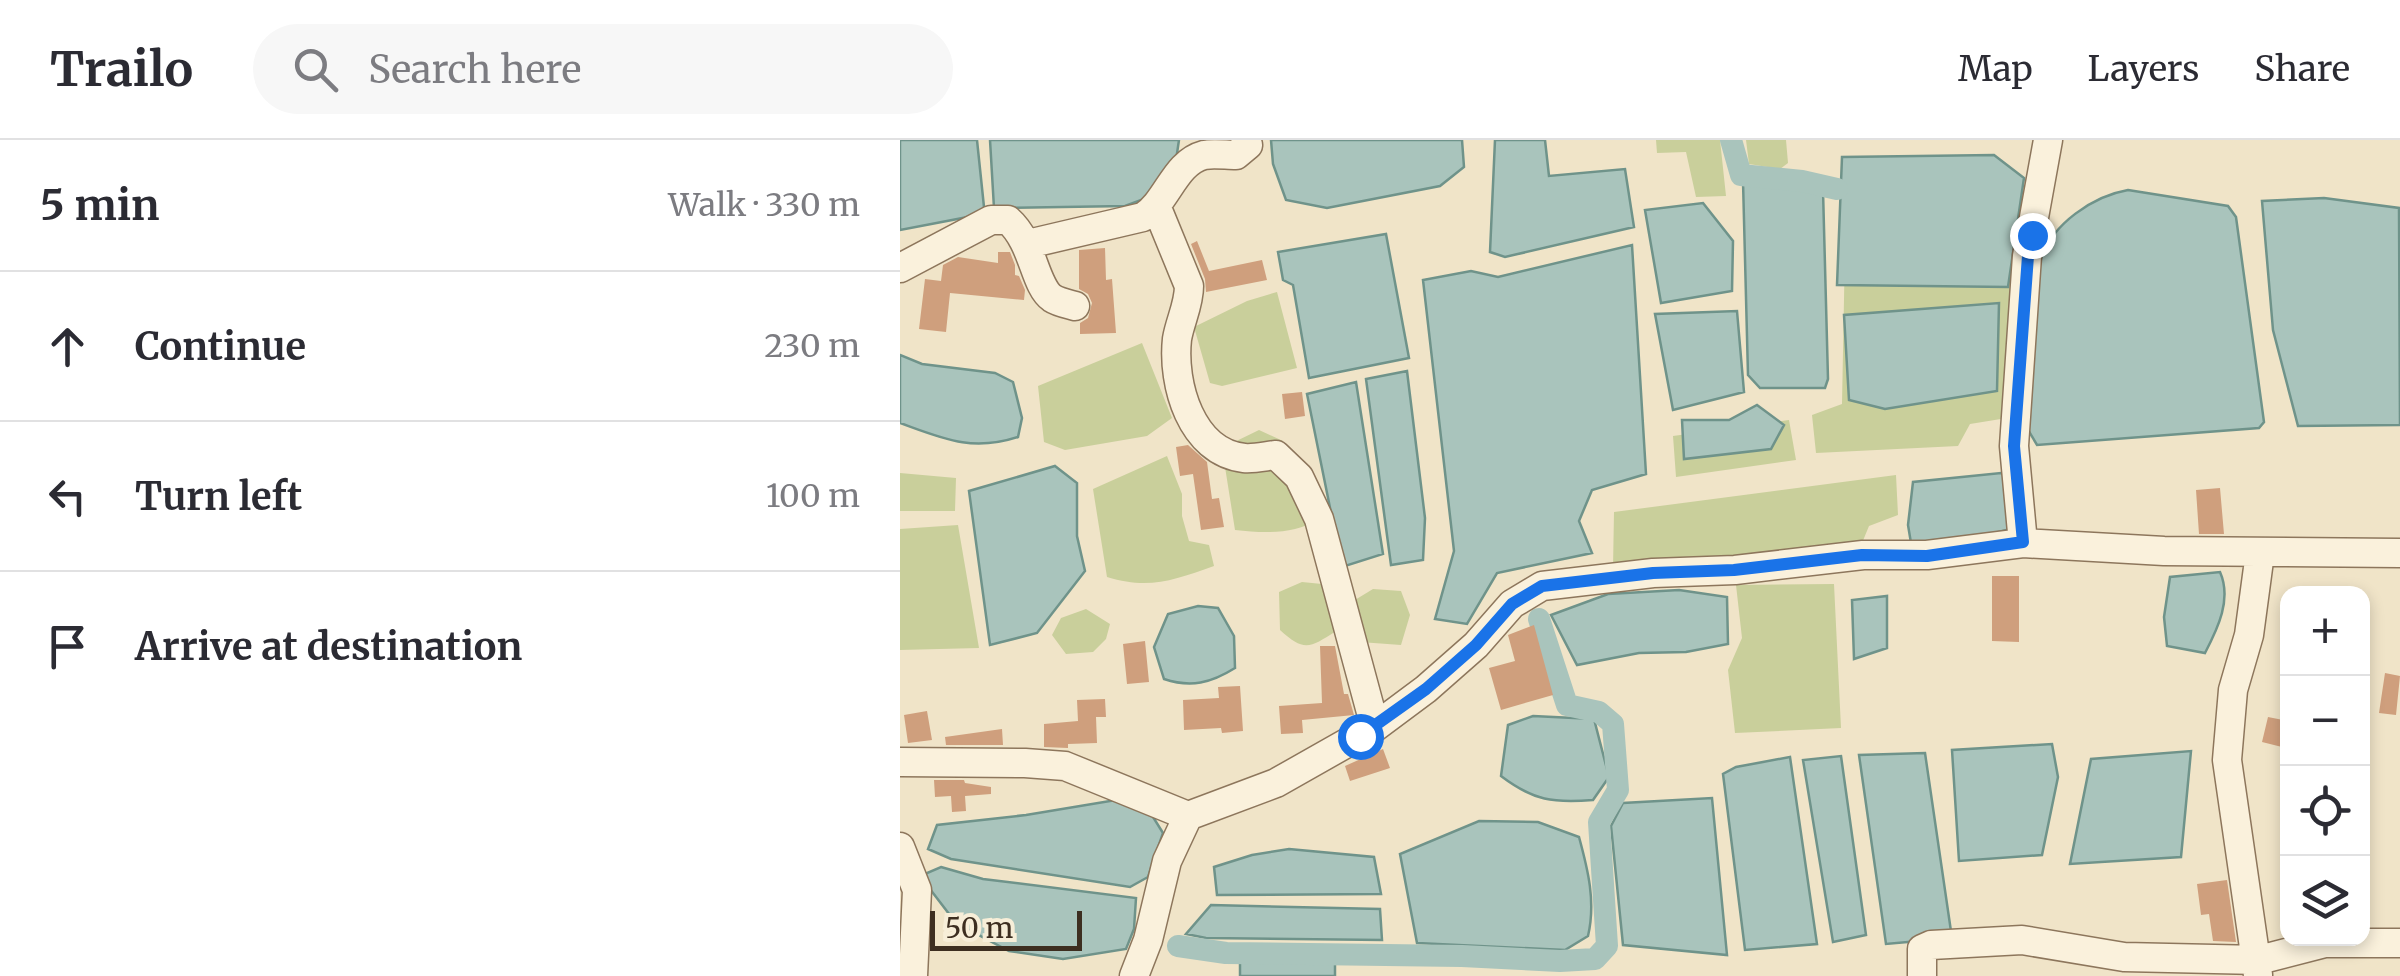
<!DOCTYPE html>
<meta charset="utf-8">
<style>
body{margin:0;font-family:Merriweather,serif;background:#f7f7f7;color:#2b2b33}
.controls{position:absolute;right:30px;bottom:30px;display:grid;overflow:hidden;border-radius:20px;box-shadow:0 5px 15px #0003}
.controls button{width:90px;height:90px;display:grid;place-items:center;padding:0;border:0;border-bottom:2px solid #e1e1e2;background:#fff;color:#2b2b33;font:50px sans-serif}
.scale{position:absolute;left:30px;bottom:25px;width:152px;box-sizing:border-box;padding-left:10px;border:5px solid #3d2e20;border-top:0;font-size:28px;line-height:35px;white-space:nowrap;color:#3d2e20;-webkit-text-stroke:8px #f7eed8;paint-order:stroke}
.stop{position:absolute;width:30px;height:30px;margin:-22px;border:8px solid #1a73e8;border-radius:50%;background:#fff}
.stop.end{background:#1a73e8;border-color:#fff;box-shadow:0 2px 10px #0008}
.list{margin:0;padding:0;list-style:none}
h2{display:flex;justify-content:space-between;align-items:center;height:130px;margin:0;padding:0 40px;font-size:42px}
h2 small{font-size:32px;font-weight:400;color:#7c7c81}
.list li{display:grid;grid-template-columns:65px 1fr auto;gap:30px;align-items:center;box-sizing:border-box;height:150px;padding:0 40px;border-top:2px solid #e1e1e2}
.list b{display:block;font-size:38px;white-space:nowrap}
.list em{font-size:32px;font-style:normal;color:#7c7c81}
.icon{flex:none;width:55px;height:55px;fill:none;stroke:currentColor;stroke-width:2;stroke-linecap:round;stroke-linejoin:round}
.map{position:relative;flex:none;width:1500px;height:836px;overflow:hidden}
header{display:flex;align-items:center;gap:60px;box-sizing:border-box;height:140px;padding:0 50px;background:#fff;border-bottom:2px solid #e1e1e2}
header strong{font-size:48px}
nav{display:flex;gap:55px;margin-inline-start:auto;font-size:35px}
.search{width:700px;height:90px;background:#f7f7f7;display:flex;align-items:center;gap:25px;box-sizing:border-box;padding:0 35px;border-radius:55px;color:#7c7c81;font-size:38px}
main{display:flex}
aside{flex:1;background:#fff}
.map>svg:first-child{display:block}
.green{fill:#c9cf9b}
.water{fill:#a9c4bc;stroke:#6f938a;stroke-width:2.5}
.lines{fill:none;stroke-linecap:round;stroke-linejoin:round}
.canal{stroke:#a9c4bc;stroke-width:22}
.building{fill:#cf9f7d}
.minor-casing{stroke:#8d765c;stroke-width:31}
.minor{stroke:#faf1dc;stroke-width:28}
.route{stroke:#1a73e8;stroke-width:12}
</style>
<header>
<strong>Trailo</strong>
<div class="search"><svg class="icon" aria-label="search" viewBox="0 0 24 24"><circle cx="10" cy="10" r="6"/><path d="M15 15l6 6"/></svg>Search here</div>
<nav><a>Map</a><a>Layers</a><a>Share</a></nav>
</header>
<main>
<aside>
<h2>5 min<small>Walk · 330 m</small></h2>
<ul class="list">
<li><svg class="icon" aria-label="ahead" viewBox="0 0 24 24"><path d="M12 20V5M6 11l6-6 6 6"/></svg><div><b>Continue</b></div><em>230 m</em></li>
<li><svg class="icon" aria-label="left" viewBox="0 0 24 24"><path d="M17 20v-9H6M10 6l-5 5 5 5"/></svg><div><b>Turn left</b></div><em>100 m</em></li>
<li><svg class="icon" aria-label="arrive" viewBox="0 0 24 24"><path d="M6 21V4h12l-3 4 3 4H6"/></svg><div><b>Arrive at destination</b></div></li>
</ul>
</aside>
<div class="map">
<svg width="1500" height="836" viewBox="0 0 1500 836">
<rect width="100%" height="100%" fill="#f0e4c8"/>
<path class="green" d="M 756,0 L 820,0 L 826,56 L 796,57 L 786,12 L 757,13 Z
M 846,0 L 886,0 L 888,23 L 880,29 L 849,24 Z
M 1110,37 L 1122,72 L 1107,278 L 1070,284 L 1058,306 L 916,313 L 912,275 L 942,264 L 945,107 Z
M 377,152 L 397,228 L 322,246 L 310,243 L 294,187 L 347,161 Z
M 242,203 L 272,278 L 247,296 L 165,310 L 144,302 L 138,246 Z
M 889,280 L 896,320 L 776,337 L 773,296 Z
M 359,290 L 383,301 L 390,326 L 419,379 C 393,395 364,393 335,390 L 322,308 Z
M 267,316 L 282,354 L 282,376 L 289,401 L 309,405 L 314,426 C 274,440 249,450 207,437 L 193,349 Z
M 0,333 L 56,338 L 55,371 L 0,371 Z
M 996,335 L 998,375 L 969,386 L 962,403 L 713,428 L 714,372 Z
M 58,385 L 79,508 L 0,510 L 0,389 Z
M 402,442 L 422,444 L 438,464 L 436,491 C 410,508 404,512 380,490 L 379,452 Z
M 934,444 L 941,588 L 835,593 L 828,530 L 842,498 L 836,445 Z
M 473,449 L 501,451 L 510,475 L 501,505 L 460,502 L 450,463 Z
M 186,469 L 210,484 L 206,499 L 193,512 L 166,514 L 152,495 L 161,478 Z"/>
<path class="water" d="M 0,0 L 77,0 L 84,67 L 78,75 L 0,90 Z
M 90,0 L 279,0 L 275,27 L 244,59 L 225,66 L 94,68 Z
M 371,0 L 562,0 L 564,27 L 540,46 L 427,68 L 386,60 L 373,24 Z
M 595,0 L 645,0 L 649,36 L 725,29 L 734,87 L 605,117 L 590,112 Z
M 1094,15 L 1124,38 L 1108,147 L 937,145 L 942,17 Z
M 843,41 L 923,50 L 928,239 L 925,248 L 860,248 L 848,235 Z
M 1228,50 L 1328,66 L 1336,77 L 1364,282 L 1359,288 L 1137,305 L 1127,288 C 1130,238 1127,166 1141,119 C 1152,84 1193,56 1228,50 Z
M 1424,58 L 1499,68 L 1500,285 L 1398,286 L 1373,190 L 1362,61 Z
M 803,63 L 833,101 L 832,151 L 761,163 L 745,70 Z
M 486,94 L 509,218 L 409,238 L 393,145 L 383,140 L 378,112 Z
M 732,105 L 746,334 L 692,350 L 679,381 L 692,413 L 597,433 L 567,484 L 535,479 L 554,411 L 523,140 L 571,131 L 598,137 Z
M 1099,163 L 1097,251 L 985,269 L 949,260 L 944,175 Z
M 837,171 L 844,252 L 773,270 L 755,174 Z
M 0,215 L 22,224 L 95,233 L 113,242 L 122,278 L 118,297 C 72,312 44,299 0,283 Z
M 507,231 L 525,378 L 523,420 L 491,425 L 466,239 Z
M 456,242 L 483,414 L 442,427 L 407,254 Z
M 857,265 L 884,285 L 871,309 L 784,319 L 782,280 L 829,280 Z
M 155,326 L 177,343 L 177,396 L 185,431 L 137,493 L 90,505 L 69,351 Z
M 1101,333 L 1112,342 L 1115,388 L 1065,400 L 1011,403 L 1008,385 L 1013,342 Z
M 1320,432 C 1332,459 1318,488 1305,513 L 1267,506 L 1264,477 L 1270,437 Z
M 779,450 L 827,457 L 828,504 L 786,512 L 739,513 L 677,525 L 651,475 L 708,454 Z
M 987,456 L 987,508 L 954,519 L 952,460 Z
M 298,466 L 318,468 L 334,496 L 335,528 C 311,543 291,548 264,539 L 254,507 L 268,474 Z
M 633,576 L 694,579 L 709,637 L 693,660 C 653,663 634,661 601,636 L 608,585 Z
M 1152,604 L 1158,637 L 1142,715 L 1059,721 L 1052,610 Z
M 1291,611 L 1281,717 L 1170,724 L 1191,619 Z
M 1025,613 L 1052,798 L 986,804 L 959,615 Z
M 941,616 L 966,795 L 933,802 L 903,620 Z
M 890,617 L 917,804 L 845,810 L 823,634 L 836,627 Z
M 812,658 L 827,815 L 723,805 L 711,686 L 723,663 Z
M 222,659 L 245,664 L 263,693 L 248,737 L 230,747 L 51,719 L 28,709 L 37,685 L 126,675 Z
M 579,681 L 638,682 L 679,697 C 688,730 696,762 688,796 L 665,810 L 517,803 L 500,714 Z
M 389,709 L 474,717 L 481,754 L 317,755 L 314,727 L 352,715 Z
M 41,727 L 83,739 L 236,758 L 234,789 L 226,809 L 163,819 L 109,811 L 56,783 L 20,736 Z
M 311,765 L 480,769 L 482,800 L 306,798 L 286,794 Z
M 340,822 L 435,823 L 435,836 L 340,836 Z"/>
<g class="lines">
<path class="canal" d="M 831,0 L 841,35 L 902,41 L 937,49
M 278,806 L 326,813 L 562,816 L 660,821 L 695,819 L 707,806 L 699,682 L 718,650 L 713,584 L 699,572 L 667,565 L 639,479"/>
</g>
<path class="building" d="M 297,101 L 309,131 L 362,120 L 367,140 L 306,152 L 305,139 L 291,104 Z
M 205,108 L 206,140 L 212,139 L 216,193 L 180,194 L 180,183 L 188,178 L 192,163 L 188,154 L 179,149 L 179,110 Z
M 98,112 L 110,112 L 115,125 L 115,135 L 119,136 L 125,150 L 124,160 L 50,153 L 46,192 L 19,189 L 25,139 L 41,141 L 43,125 L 58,117 L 98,123 Z
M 402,252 L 405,276 L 385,279 L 382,254 Z
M 288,305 L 307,322 L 312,359 L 319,358 L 324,387 L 301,390 L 293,334 L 280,336 L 276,307 Z
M 1320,348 L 1324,394 L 1299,394 L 1296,350 Z
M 1092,436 L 1119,436 L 1119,502 L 1092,501 Z
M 634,485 L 653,555 L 601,570 L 589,528 L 615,521 L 608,495 Z
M 245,501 L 249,542 L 227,544 L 223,504 Z
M 420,506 L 435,506 L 444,554 L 448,554 L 454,575 L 402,580 L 403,593 L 381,594 L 379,566 L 422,563 Z
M 1485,533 L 1500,536 L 1496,575 L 1479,573 Z
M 340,546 L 343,591 L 322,593 L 321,588 L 284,590 L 283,560 L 319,558 L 318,547 Z
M 205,559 L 206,577 L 196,577 L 197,603 L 168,604 L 168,608 L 144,607 L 144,584 L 178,581 L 177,560 Z
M 27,571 L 32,600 L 8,603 L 4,575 Z
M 1368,577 L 1388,581 L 1382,607 L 1362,602 Z
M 102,589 L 103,605 L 46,605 L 45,597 Z
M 483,609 L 490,628 L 450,641 L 445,626 Z
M 34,640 L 64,640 L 65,643 L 91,647 L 91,654 L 65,656 L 66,671 L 52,672 L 51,656 L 35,657 Z
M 1327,740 L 1336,802 L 1313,801 L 1309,774 L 1301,775 L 1297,744 Z"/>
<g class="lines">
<defs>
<path id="minor" d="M 257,68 L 289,146 C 289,165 280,181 277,199 C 272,244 291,312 344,318 C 354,319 366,316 376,315 L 399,337 L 419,379 L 475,587
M 128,104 L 243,77 C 268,61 274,23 304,15 C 313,13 326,15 336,15 L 348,5
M 0,128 L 91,80 L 108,80 C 134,103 134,145 152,158 C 158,162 168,164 175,166
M 1123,403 L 1114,306 L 1127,116 L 1148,0
M 0,622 L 125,623 L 165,626 L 288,676
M 0,707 L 17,750 L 13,836
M 1358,835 L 1327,620 L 1333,550 L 1349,495 L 1360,413
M 234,836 L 248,800 L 267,721 L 288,676 L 376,643 L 475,587 L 526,549 L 576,505 L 612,464 L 642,446 L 753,433 L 835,430 L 963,415 L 1027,415 L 1123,403 L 1264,411 L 1500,413
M 1022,836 L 1022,809 L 1031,805 L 1122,800 L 1224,817 L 1359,820 L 1425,803 L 1500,803"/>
</defs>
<use href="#minor" class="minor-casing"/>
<use href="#minor" class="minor"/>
</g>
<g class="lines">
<path class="route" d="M 460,596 L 526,549 L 576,505 L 612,464 L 642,446 L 753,433 L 834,430 L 962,415 L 1027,416 L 1123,402 L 1114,306 L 1128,116 L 1132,95"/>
</g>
</svg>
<div class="controls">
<button>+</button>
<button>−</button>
<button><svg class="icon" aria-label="locate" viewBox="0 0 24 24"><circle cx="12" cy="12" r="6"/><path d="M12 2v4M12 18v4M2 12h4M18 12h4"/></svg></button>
<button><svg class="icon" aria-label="layers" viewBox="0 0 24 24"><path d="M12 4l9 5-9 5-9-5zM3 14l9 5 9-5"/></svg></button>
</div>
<div class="scale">50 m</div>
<div class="stop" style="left:460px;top:596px"></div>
<div class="stop end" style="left:1132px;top:95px"></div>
</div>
</main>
